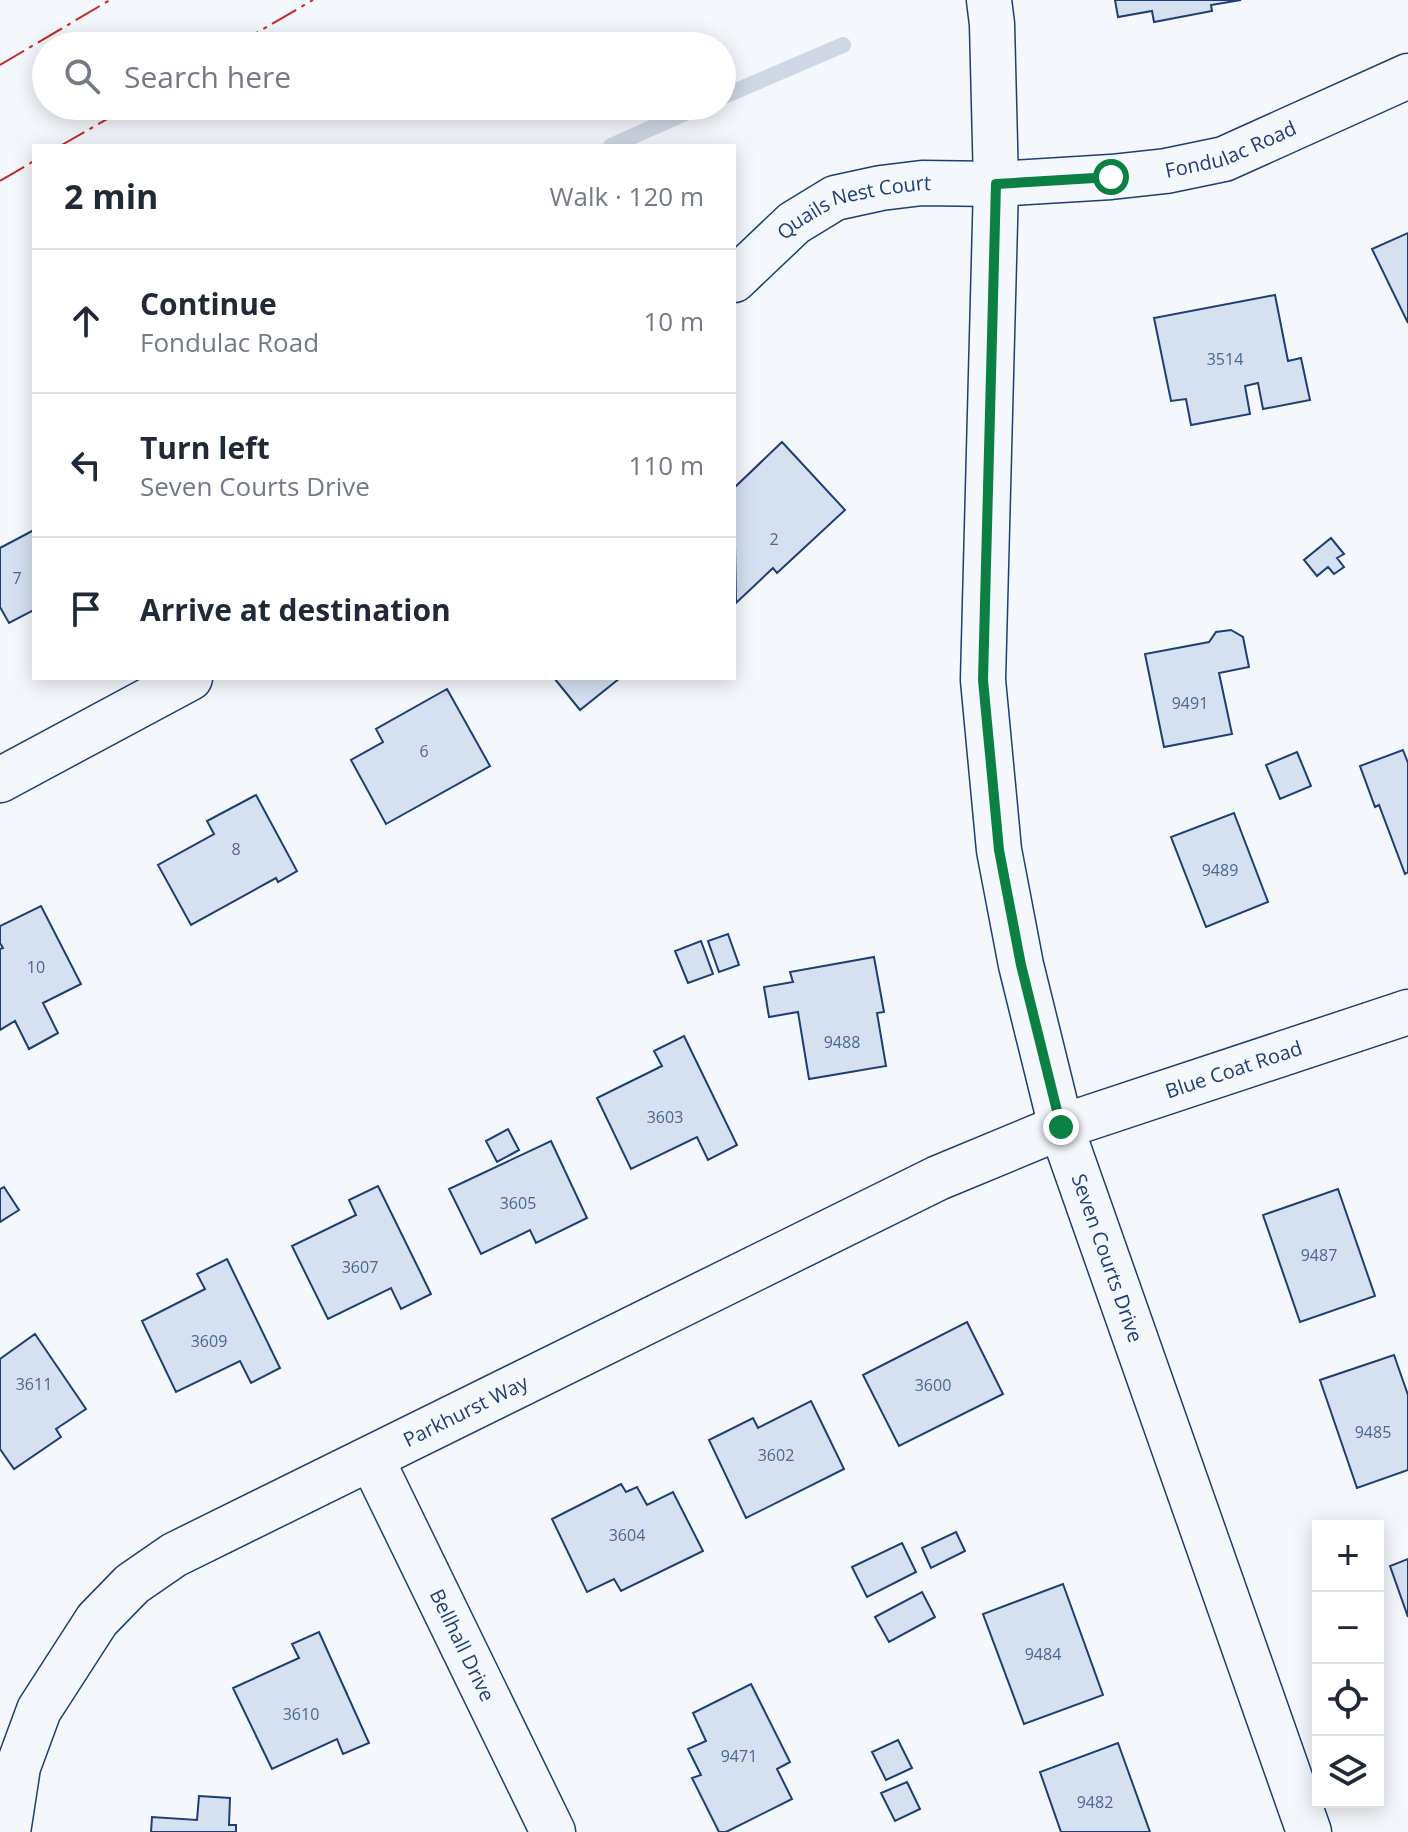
<!DOCTYPE html>
<meta charset="utf-8">
<style>
body{margin:0;font-family:"Open Sans",sans-serif;background:#f6f6f7;color:#1f2937}
.controls{position:absolute;right:24px;bottom:24px;display:grid;overflow:hidden;border-radius:0px;box-shadow:0 4px 20px #0003}
.controls button{width:72px;height:72px;display:grid;place-items:center;padding:0;border:0;border-bottom:2px solid #e0e1e3;background:#fff;color:#1f2937;font:40px sans-serif}
.stop{position:absolute;width:24px;height:24px;margin:-18px;border:6px solid #0b8043;border-radius:50%;background:#fff}
.stop.end{background:#0b8043;border-color:#fff;box-shadow:0 2px 8px #0008}
.list{margin:0;padding:0;list-style:none}
h2{display:flex;justify-content:space-between;align-items:center;height:104px;margin:0;padding:0 32px;font-size:34px}
h2 small{font-size:26px;font-weight:400;color:#747a83}
.list li{display:grid;grid-template-columns:52px 1fr auto;gap:24px;align-items:center;box-sizing:border-box;height:144px;padding:0 32px;border-top:2px solid #e0e1e3}
.list b{display:block;font-size:30px;white-space:nowrap}
.list p{margin:0;font-size:26px;white-space:nowrap;color:#747a83}
.list em{font-size:26px;font-style:normal;color:#747a83}
.icon{flex:none;width:44px;height:44px;fill:none;stroke:currentColor;stroke-width:2;stroke-linecap:round;stroke-linejoin:round}
.map{position:relative;flex:none;width:1408px;height:1832px;overflow:hidden}
.search{position:absolute;background:#fff;box-shadow:0 4px 20px #0003;left:32px;top:32px;width:704px;height:88px;display:flex;align-items:center;gap:20px;box-sizing:border-box;padding:0 28px;border-radius:44px;color:#747a83;font-size:30px}
.panel{position:absolute;background:#fff;box-shadow:0 4px 20px #0003;left:32px;top:144px;width:704px;height:536px;border-radius:0px}
.map>svg:first-child{display:block}
.lines{fill:none;stroke-linecap:round;stroke-linejoin:round}
.stream{stroke:#cfd7e4;stroke-width:16}
.building{fill:#d5e0f0;stroke:#1d3f73;stroke-width:2}
.street-casing{stroke:#1d3f73;stroke-width:47}
.secondary-casing{stroke:#1d3f73;stroke-width:47}
.street{stroke:#f4f7fb;stroke-width:44}
.secondary{stroke:#f4f7fb;stroke-width:44}
.power{stroke:#c62828;stroke-width:2;stroke-dasharray:28 6 4 6;stroke-linecap:butt}
.route{stroke:#0b8043;stroke-width:10}
.labels{text-anchor:middle;stroke-width:6;stroke-linejoin:round;paint-order:stroke}
.number-label{font-size:16px;fill:#4b6792}
.street-label{font-size:20px;fill:#1d3f73;stroke:#f4f7fb}
</style>
<div class="map">
<svg width="1408" height="1832" viewBox="0 0 1408 1832">
<rect width="100%" height="100%" fill="#f4f7fb"/>
<g class="lines">
<path class="stream" d="M 722,97 L 843,45
M 611,146 L 701,106"/>
</g>
<path class="building" d="M 1115,0 L 1241,0 L 1211,5 L 1212,11 L 1154,22 L 1152,11 L 1118,17 Z
M 1408,233 L 1408,323 L 1372,249 Z
M 1275,295 L 1288,361 L 1301,358 L 1310,400 L 1263,409 L 1258,383 L 1245,386 L 1250,414 L 1191,425 L 1186,399 L 1171,401 L 1154,318 Z
M 782,442 L 845,510 L 777,573 L 773,568 L 736,603 L 734,488 Z
M 34,530 L 34,610 L 9,623 L 0,607 L 0,548 Z
M 1331,538 L 1344,554 L 1337,558 L 1344,567 L 1334,574 L 1328,567 L 1317,576 L 1304,560 Z
M 1231,630 L 1243,637 L 1249,667 L 1219,673 L 1232,734 L 1164,747 L 1145,654 L 1209,642 L 1216,632 Z
M 554,678 L 620,678 L 580,710 Z
M 447,689 L 490,766 L 386,824 L 351,760 L 383,742 L 376,729 Z
M 1403,750 L 1408,763 L 1408,872 L 1405,874 L 1379,805 L 1375,807 L 1360,766 Z
M 1297,752 L 1311,786 L 1280,799 L 1266,765 Z
M 256,795 L 297,871 L 278,882 L 276,878 L 191,925 L 158,865 L 214,834 L 207,821 Z
M 1234,813 L 1268,902 L 1206,927 L 1171,837 Z
M 41,906 L 81,984 L 43,1003 L 58,1033 L 29,1049 L 15,1021 L 0,1030 L 0,949 L 3,948 L 0,943 L 0,926 Z
M 728,934 L 739,965 L 719,972 L 708,941 Z
M 701,941 L 713,974 L 688,983 L 675,951 Z
M 874,957 L 884,1012 L 877,1013 L 886,1066 L 809,1079 L 798,1012 L 769,1017 L 764,987 L 793,982 L 790,972 Z
M 684,1036 L 737,1145 L 708,1160 L 697,1137 L 631,1169 L 597,1098 L 662,1066 L 654,1051 Z
M 508,1129 L 519,1150 L 497,1162 L 486,1141 Z
M 551,1141 L 587,1218 L 536,1243 L 530,1230 L 481,1254 L 449,1189 Z
M 378,1186 L 431,1294 L 401,1309 L 391,1288 L 328,1319 L 292,1246 L 356,1215 L 349,1200 Z
M 4,1187 L 19,1210 L 0,1222 L 0,1189 Z
M 1338,1189 L 1375,1296 L 1300,1322 L 1263,1215 Z
M 227,1259 L 280,1368 L 251,1383 L 240,1361 L 176,1392 L 142,1321 L 205,1289 L 197,1274 Z
M 967,1322 L 1003,1394 L 899,1446 L 863,1375 Z
M 35,1334 L 86,1409 L 56,1429 L 61,1437 L 14,1469 L 0,1449 L 0,1359 Z
M 1394,1355 L 1408,1395 L 1408,1470 L 1357,1488 L 1320,1380 Z
M 811,1401 L 844,1469 L 746,1518 L 709,1440 L 753,1418 L 758,1428 Z
M 621,1484 L 626,1492 L 637,1487 L 647,1505 L 673,1492 L 703,1551 L 621,1591 L 614,1579 L 587,1592 L 552,1519 Z
M 956,1532 L 965,1551 L 931,1568 L 922,1548 Z
M 902,1543 L 916,1572 L 867,1597 L 852,1567 Z
M 1408,1559 L 1408,1617 L 1390,1566 Z
M 1063,1584 L 1103,1695 L 1024,1724 L 983,1614 Z
M 922,1592 L 935,1617 L 889,1642 L 875,1617 Z
M 319,1632 L 369,1743 L 343,1754 L 337,1739 L 272,1769 L 233,1688 L 299,1658 L 292,1644 Z
M 751,1684 L 790,1762 L 777,1769 L 792,1799 L 726,1832 L 719,1832 L 692,1778 L 701,1775 L 688,1749 L 706,1741 L 693,1713 Z
M 898,1740 L 912,1768 L 886,1780 L 872,1752 Z
M 1118,1743 L 1150,1832 L 1061,1832 L 1040,1772 Z
M 907,1782 L 920,1809 L 895,1821 L 881,1793 Z
M 199,1796 L 230,1798 L 229,1825 L 236,1825 L 236,1832 L 151,1832 L 152,1817 L 197,1820 Z"/>
<g class="lines">
<defs>
<g id="street">
<path id="s1" d="M 734,280 L 794,223 L 835,198 L 881,188 L 922,183 L 996,184 L 1111,177 L 1166,171 L 1224,159 L 1408,76"/>
<path d="M 0,780 L 190,678"/>
<path id="s2" d="M 372,1460 L 553,1832"/>
<path id="s3" d="M 8,1832 L 18,1767 L 39,1710 L 97,1620 L 132,1584 L 174,1555 L 938,1178 L 1061,1127 L 1408,1012"/>
</g>
<g id="secondary">
<path id="s4" d="M 989,0 L 992,24 L 996,184 L 983,680 L 999,850 L 1021,965 L 1061,1127 L 1309,1832"/>
</g>
</defs>
<use href="#street" class="street-casing"/>
<use href="#secondary" class="secondary-casing"/>
<use href="#street" class="street"/>
<use href="#secondary" class="secondary"/>
<path class="power" d="M 234,46 L 313,0
M 0,65 L 110,0
M 60,146 L 130,106
M 0,181 L 34,161"/>
</g>
<g class="lines">
<path class="route" d="M 1061,1127 L 1021,965 L 999,850 L 983,680 L 996,184 L 1111,177"/>
</g>
<g class="labels">
<g class="number-label">
<text x="1225" y="365">3514</text>
<text x="774" y="545">2</text>
<text x="17" y="584">7</text>
<text x="1190" y="709">9491</text>
<text x="424" y="757">6</text>
<text x="236" y="855">8</text>
<text x="1220" y="876">9489</text>
<text x="36" y="973">10</text>
<text x="842" y="1048">9488</text>
<text x="665" y="1123">3603</text>
<text x="518" y="1209">3605</text>
<text x="1319" y="1261">9487</text>
<text x="360" y="1273">3607</text>
<text x="209" y="1347">3609</text>
<text x="34" y="1390">3611</text>
<text x="933" y="1391">3600</text>
<text x="1373" y="1438">9485</text>
<text x="776" y="1461">3602</text>
<text x="627" y="1541">3604</text>
<text x="1043" y="1660">9484</text>
<text x="301" y="1720">3610</text>
<text x="739" y="1762">9471</text>
<text x="1095" y="1808">9482</text>
</g>
<g class="street-label">
<text dy="7" stroke="none"><textPath href="#s1" startOffset="532">Fondulac Road</textPath></text>
<text dy="7" stroke="none"><textPath href="#s1" startOffset="146">Quails Nest Court</textPath></text>
<text dy="7" stroke="none"><textPath href="#s3" startOffset="1502">Blue Coat Road</textPath></text>
<text dy="7" stroke="none"><textPath href="#s4" startOffset="1274">Seven Courts Drive</textPath></text>
<text dy="7" stroke="none"><textPath href="#s3" startOffset="660">Parkhurst Way</textPath></text>
<text dy="7" stroke="none"><textPath href="#s2" startOffset="206">Bellhall Drive</textPath></text>
</g>
</g>
</svg>
<div class="controls">
<button>+</button>
<button>−</button>
<button><svg class="icon" aria-label="locate" viewBox="0 0 24 24"><circle cx="12" cy="12" r="6"/><path d="M12 2v4M12 18v4M2 12h4M18 12h4"/></svg></button>
<button><svg class="icon" aria-label="layers" viewBox="0 0 24 24"><path d="M12 4l9 5-9 5-9-5zM3 14l9 5 9-5"/></svg></button>
</div>
<div class="stop" style="left:1111px;top:177px"></div>
<div class="stop end" style="left:1061px;top:1127px"></div>
<div class="search"><svg class="icon" aria-label="search" viewBox="0 0 24 24"><circle cx="10" cy="10" r="6"/><path d="M15 15l6 6"/></svg>Search here</div>
<section class="panel">
<h2>2 min<small>Walk · 120 m</small></h2>
<ul class="list">
<li><svg class="icon" aria-label="ahead" viewBox="0 0 24 24"><path d="M12 20V5M6 11l6-6 6 6"/></svg><div><b>Continue</b><p>Fondulac Road</p></div><em>10 m</em></li>
<li><svg class="icon" aria-label="left" viewBox="0 0 24 24"><path d="M17 20v-9H6M10 6l-5 5 5 5"/></svg><div><b>Turn left</b><p>Seven Courts Drive</p></div><em>110 m</em></li>
<li><svg class="icon" aria-label="arrive" viewBox="0 0 24 24"><path d="M6 21V4h12l-3 4 3 4H6"/></svg><div><b>Arrive at destination</b></div></li>
</ul>
</section>
</div>
